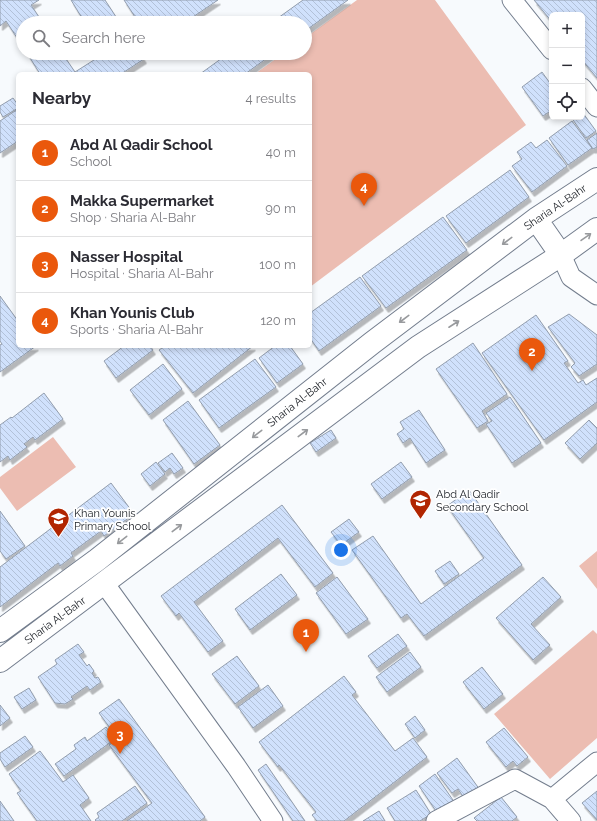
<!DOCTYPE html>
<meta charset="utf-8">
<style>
body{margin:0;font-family:Raleway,sans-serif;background:#f7f7f7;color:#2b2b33}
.controls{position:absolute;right:12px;top:12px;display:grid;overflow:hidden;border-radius:6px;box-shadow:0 2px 6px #0003}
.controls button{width:36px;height:36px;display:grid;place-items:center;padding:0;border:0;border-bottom:1px solid #e1e1e2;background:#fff;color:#2b2b33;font:20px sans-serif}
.you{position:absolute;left:341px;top:550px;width:14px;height:14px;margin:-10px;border:3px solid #fff;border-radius:50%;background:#1a73e8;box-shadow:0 0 0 6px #1a73e833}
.badge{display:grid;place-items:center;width:26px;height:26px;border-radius:50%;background:#ea580c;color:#fff;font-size:13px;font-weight:700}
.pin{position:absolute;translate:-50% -33px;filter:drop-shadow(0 1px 2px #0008)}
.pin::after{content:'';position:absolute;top:21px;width:14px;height:12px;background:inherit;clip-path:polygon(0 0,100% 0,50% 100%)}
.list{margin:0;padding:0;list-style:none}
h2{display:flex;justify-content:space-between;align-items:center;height:52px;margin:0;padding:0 16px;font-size:17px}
h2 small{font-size:13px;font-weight:400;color:#7c7c81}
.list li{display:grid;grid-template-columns:26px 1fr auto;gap:12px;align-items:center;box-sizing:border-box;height:56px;padding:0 16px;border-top:1px solid #e1e1e2}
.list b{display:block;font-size:15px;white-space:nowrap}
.list p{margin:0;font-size:13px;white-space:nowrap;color:#7c7c81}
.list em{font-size:13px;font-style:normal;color:#7c7c81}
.icon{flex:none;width:22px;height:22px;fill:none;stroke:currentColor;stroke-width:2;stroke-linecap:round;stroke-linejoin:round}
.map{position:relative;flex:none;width:597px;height:821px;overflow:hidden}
.search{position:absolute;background:#fff;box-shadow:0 2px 6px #0003;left:16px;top:16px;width:296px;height:44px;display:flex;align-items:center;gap:10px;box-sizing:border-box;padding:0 14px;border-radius:22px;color:#7c7c81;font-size:15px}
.panel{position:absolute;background:#fff;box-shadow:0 2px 6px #0003;left:16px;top:72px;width:296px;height:276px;border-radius:6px}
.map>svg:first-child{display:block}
.pitch{fill:#ecbdb2}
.building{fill:url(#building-back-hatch);stroke:#929dad;filter:url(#shadow)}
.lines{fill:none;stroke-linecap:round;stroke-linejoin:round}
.minor-casing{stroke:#737d8d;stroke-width:21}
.major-casing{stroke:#737d8d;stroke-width:24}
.minor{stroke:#fff;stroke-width:19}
.major{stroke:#fff;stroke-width:22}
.oneway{stroke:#989a9d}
.labels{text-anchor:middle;stroke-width:3.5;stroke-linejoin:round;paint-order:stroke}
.street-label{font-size:11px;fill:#1b1f25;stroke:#fff}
.poi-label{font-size:11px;fill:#1b1f25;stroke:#fff;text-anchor:start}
</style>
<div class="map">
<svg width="597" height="821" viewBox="0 0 597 821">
<defs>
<pattern id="building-back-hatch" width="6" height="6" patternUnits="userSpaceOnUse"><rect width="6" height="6" fill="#d0e1fc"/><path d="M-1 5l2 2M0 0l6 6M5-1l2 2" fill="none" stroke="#b2c1d8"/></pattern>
<filter id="shadow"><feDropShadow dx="2.5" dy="4.5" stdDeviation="0" flood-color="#0004"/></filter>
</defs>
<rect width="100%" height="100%" fill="#f7fafd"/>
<path class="pitch" d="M 357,0 L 435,0 L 526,125 L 310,287 L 310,74 L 255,74 L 284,53 L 305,53 L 305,38 Z
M 53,437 L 76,467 L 17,511 L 0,488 L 0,477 Z
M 597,551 L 597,589 L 579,566 Z
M 593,630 L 597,634 L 597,738 L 550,779 L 494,714 Z"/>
<path class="building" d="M 0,0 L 39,0 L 31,5 L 43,23 L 23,23 L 23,47 L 6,21 L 0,26 Z
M 71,0 L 105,0 L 120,23 L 85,23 Z
M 124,0 L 218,0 L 184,23 L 139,23 Z
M 303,0 L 348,0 L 305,31 L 305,23 L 271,23 Z
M 534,0 L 597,0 L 597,78 L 582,60 L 582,15 L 552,15 L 552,22 Z
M 27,53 L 62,53 L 75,72 L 105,53 L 140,53 L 144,59 L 121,74 L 40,74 Z
M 229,53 L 274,53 L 245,74 L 200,74 Z
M 542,72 L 552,86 L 552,110 L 543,116 L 522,87 Z
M 13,98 L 18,105 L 18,108 L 3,117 L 0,112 L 0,106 Z
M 18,109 L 18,141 L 0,153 L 0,121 Z
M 583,113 L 596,131 L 586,138 L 573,120 L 578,117 L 582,117 Z
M 572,121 L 592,148 L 568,165 L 549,138 Z
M 597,133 L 597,147 L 593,149 L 587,140 Z
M 547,140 L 567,166 L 532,192 L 512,166 L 522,159 L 517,152 L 531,142 L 536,148 Z
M 510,170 L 529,197 L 466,243 L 446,216 Z
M 443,217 L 467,250 L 386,308 L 362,276 Z
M 360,277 L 381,306 L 319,351 L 310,338 L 310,313 Z
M 0,296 L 18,321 L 18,346 L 36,346 L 0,372 L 0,345 L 2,344 L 0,341 Z
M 569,314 L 597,335 L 597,364 L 579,376 L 571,367 L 575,363 L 548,327 Z
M 536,315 L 568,361 L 564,363 L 578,383 L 583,380 L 586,385 L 597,378 L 597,402 L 544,440 L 482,353 Z
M 473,343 L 507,394 L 482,411 L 488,421 L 477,428 L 436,369 Z
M 124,346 L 150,346 L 153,350 L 116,378 L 104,361 Z
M 165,346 L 253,346 L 193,393 L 159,350 Z
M 275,346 L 290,346 L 303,364 L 277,383 L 259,358 Z
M 255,359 L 276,387 L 219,428 L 199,400 Z
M 163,364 L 182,389 L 149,415 L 130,390 Z
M 44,393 L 63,419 L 35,440 L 33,437 L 24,444 L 27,447 L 10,460 L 8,456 L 0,462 L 0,425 L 11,417 L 12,418 Z
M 510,397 L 541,443 L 512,463 L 486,424 L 492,421 L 486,413 Z
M 188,401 L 220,445 L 194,464 L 163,420 Z
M 419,410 L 445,450 L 426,463 L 410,438 L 403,443 L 397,434 L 404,429 L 400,422 Z
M 589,420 L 597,428 L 597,443 L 580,459 L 565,443 Z
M 331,430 L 336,438 L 316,452 L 310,443 Z
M 172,453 L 183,468 L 174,474 L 170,468 L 165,472 L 158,463 Z
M 156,462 L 165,474 L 150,486 L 141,474 Z
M 401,462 L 412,477 L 382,499 L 371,484 Z
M 111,483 L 134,514 L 104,536 L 101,531 L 71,553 L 73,556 L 60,566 L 58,563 L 0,607 L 0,567 Z
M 469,490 L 522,565 L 424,636 L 407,614 L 401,618 L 352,550 L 373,536 L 421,604 L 484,558 L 447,506 Z
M 282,505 L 333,573 L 315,587 L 278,538 L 194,602 L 223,641 L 208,652 L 179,613 L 176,616 L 161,596 Z
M 0,511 L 25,546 L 6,559 L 0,551 Z
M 349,519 L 359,532 L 341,545 L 331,532 Z
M 450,561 L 459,574 L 444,584 L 435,571 Z
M 281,574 L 297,595 L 250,630 L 235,609 Z
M 337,577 L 368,619 L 346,634 L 316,593 Z
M 543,577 L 561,597 L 531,624 L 550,645 L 533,660 L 496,618 Z
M 398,634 L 407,646 L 377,668 L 368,656 Z
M 78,644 L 84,652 L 79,655 L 87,666 L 89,664 L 94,671 L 92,673 L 95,678 L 98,677 L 101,682 L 90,690 L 87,686 L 71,697 L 73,699 L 65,704 L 55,703 L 38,677 L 57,664 L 55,660 Z
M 410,652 L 421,667 L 387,692 L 376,677 Z
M 237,656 L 259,686 L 235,704 L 212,674 Z
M 482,667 L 503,694 L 484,709 L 463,682 Z
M 344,676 L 356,692 L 352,695 L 395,751 L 413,738 L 427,757 L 344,821 L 317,821 L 312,815 L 316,812 L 279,765 L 278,767 L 259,742 Z
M 268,685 L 283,706 L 253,728 L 238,707 Z
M 29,688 L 36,700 L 22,709 L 14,697 Z
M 119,699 L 205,817 L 200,821 L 127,821 L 152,803 L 109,745 L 118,739 L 99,713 Z
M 0,705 L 10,718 L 0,726 Z
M 415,716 L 425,730 L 415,738 L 405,724 Z
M 106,727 L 115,739 L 64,776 L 55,764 L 76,749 L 74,745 L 85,737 L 87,741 Z
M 504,728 L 528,757 L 517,766 L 513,761 L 506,767 L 486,742 Z
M 25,736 L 33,747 L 5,767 L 0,759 L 0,753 Z
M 40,751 L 63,782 L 73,775 L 89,798 L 80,805 L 91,821 L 37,821 L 17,793 L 21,791 L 9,774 Z
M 457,758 L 480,790 L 466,801 L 458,789 L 452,793 L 437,773 Z
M 266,764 L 305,821 L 293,821 L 258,770 Z
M 435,774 L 455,803 L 438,814 L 419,786 Z
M 135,786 L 147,803 L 122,821 L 96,821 L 95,820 L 99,817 L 97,813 Z
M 416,790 L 431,814 L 420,821 L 395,821 L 387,808 Z
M 597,791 L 597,820 L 582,803 Z
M 501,797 L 517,817 L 512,821 L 477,821 L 474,818 Z
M 0,801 L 14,821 L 0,821 Z
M 379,811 L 385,821 L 363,821 Z"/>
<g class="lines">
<defs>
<path id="minor" d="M 512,0 L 552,50
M 582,88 L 597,107
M 561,255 L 571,277 L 597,295
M 104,583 L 236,766 L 273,821
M 552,799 L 597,762
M 436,821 L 515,779 L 552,799 L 571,821"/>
<path id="major" d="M 536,219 L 561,255
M 0,631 L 97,560 L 372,343 L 536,219 L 597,179
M 0,661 L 418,347 L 561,255 L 597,229"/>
</defs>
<use href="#minor" class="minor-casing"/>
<use href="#major" class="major-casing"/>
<use href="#minor" class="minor"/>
<use href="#major" class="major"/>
</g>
<defs><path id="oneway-shaft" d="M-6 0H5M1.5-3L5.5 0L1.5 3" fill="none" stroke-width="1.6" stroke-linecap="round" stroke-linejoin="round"/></defs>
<g class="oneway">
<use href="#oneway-shaft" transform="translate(586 237) rotate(-35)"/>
<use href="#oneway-shaft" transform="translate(507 241) rotate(143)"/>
<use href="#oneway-shaft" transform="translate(404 319) rotate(143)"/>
<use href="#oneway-shaft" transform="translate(454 324) rotate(-33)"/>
<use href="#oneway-shaft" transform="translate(303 433) rotate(-37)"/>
<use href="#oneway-shaft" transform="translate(257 434) rotate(142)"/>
<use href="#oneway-shaft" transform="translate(177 528) rotate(-37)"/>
<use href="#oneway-shaft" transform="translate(122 540) rotate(142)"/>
</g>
<defs>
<symbol id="school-pin" viewBox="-11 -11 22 30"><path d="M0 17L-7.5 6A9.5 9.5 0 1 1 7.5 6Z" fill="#b12501" stroke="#fff"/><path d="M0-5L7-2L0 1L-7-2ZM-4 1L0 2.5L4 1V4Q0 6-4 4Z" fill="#fff"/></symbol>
</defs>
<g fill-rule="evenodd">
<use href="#school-pin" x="408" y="488" width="25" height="34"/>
<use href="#school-pin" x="46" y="506" width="25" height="34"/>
</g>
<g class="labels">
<g class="street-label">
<text transform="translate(555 207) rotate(-34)" y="4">Sharia Al-Bahr</text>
<text transform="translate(297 402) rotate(-38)" y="4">Sharia Al-Bahr</text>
<text transform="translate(55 620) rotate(-36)" y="4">Sharia Al-Bahr</text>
</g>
<g class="poi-label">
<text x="436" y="498">Abd Al Qadir<tspan x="436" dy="13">Secondary School</tspan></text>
<text x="74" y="517">Khan Younis<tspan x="74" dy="13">Primary School</tspan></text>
</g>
</g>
</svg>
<div class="controls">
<button>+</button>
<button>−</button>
<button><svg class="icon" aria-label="locate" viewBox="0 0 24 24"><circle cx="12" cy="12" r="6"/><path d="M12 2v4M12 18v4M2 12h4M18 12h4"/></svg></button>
</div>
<div class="you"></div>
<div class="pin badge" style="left:306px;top:652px">1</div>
<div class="pin badge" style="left:532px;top:371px">2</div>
<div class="pin badge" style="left:120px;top:754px">3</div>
<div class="pin badge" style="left:364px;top:206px">4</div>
<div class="search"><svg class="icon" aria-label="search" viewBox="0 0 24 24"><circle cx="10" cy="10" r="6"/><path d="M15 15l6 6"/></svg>Search here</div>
<section class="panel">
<h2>Nearby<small>4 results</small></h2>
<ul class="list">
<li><span class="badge">1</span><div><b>Abd Al Qadir School</b><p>School</p></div><em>40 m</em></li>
<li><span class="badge">2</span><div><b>Makka Supermarket</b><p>Shop · Sharia Al-Bahr</p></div><em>90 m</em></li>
<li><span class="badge">3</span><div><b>Nasser Hospital</b><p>Hospital · Sharia Al-Bahr</p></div><em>100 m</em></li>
<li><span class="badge">4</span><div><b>Khan Younis Club</b><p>Sports · Sharia Al-Bahr</p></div><em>120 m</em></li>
</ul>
</section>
</div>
